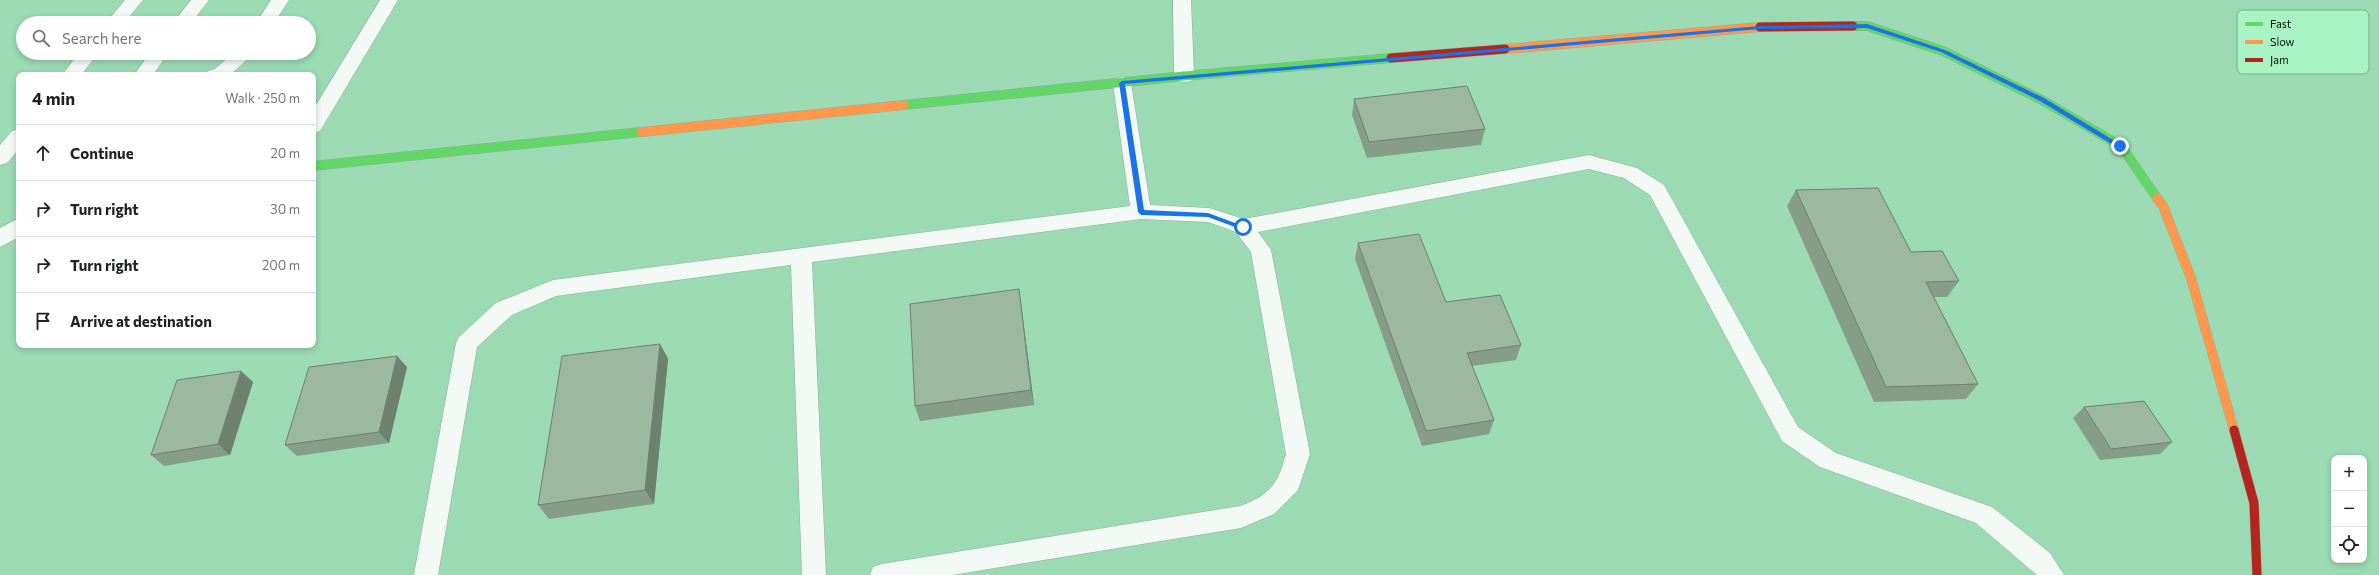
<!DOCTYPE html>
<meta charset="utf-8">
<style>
body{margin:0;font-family:Commissioner,sans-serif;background:#f6f6f6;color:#202124}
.controls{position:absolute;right:12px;bottom:12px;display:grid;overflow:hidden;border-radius:8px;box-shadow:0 2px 6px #0003}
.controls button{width:36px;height:36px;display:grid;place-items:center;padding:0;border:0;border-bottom:1px solid #e0e0e0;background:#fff;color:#202124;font:20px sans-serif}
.stop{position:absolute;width:12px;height:12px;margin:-9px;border:3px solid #1a73e8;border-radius:50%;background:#fff}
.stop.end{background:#1a73e8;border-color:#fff;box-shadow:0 1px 4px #0008}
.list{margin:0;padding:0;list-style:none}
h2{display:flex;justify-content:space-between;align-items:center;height:52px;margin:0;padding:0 16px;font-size:17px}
h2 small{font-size:13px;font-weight:400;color:#757577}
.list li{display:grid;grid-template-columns:26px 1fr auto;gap:12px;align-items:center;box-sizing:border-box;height:56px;padding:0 16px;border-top:1px solid #e0e0e0}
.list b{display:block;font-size:15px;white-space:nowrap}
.list em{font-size:13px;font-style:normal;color:#757577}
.icon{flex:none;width:22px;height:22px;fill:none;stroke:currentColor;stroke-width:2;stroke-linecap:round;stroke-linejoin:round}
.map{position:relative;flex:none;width:2379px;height:575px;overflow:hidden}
.search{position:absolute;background:#fff;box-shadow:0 2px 6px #0003;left:16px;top:16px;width:300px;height:44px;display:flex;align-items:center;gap:10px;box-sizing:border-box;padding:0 14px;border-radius:22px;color:#757577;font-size:15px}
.panel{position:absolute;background:#fff;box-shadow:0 2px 6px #0003;left:16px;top:72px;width:300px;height:276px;border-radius:8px}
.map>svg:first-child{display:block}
.built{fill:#9bdab3;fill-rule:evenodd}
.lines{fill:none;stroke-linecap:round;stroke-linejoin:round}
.lane-casing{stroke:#90b09d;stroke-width:1}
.street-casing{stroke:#90b09d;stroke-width:1}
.fast-casing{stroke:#90b09d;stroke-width:10}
.slow-casing{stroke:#90b09d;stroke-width:10}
.jam-casing{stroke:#90b09d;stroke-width:10}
.lane{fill:#f3f9f5;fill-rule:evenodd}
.street{fill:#f3f9f5;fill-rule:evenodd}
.fast{stroke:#63d668;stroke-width:9}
.slow{stroke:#ff974d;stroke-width:9}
.jam{stroke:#b3261e;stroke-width:9}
.wall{fill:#869e88}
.shaded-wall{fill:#6d816f}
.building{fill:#9cb89e;stroke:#6d816f}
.route{fill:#1a73e8}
.key{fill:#aaf3c4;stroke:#77b18b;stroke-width:1}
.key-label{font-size:11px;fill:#001607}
</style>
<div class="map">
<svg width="2379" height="575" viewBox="0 0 2379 575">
<rect width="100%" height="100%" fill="#add5bc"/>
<path class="built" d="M 0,0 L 2379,0 L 2379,575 L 0,575 ZM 23,23 L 309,23 L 309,53 L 23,53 ZM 19,75 L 313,75 L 313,345 L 19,345 ZM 2334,458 L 2364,458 L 2364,560 L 2334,560 Z"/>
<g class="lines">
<defs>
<path id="lane" d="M 125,0 L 143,0 L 124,23 L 106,23 Z
M 191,0 L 209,0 L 191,23 L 173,23 Z
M 271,0 L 289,0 L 274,23 L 256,23 Z
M 79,53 L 98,53 L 81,75 L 62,75 Z
M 150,53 L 168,53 L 153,75 L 134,75 Z
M 234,53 L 254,53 L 230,75 L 205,75 L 208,71 L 215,69 Z
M 1122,77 L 1128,79 L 1131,83 L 1150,205 L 1209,208 L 1244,219 L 1589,155 L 1637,168 L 1664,185 L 1798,427 L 1836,453 L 1992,507 L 2050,553 L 2064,575 L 2037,575 L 1976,523 L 1820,467 L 1782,441 L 1650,195 L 1624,178 L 1589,169 L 1258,232 L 1271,250 L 1310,454 L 1298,490 L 1274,514 L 1241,528 L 952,575 L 870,575 L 873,567 L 882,564 L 1240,506 C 1270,495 1278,484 1286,454 L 1251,252 L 1236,232 L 1208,222 L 1141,219 L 812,262 L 826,575 L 802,575 L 791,265 L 556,296 L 512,315 L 477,347 L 438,575 L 414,575 L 456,343 L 459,337 L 496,303 L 553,280 L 1130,206 L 1113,83 L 1116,79 Z
M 19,129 L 19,149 L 7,163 L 0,165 L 0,145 L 12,131 Z"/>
<path id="street" d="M 380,0 L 398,0 L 320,131 L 313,133 L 313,110 Z
M 1173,0 L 1191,0 L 1194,76 L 1191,81 L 1184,82 L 1177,81 L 1174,76 Z
M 19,218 L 19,237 L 0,247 L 0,228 Z"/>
<path id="fast" d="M 1853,26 L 1867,26 L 1943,51 L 2042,100 L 2121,146 L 2157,198
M 904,105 L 1184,76 L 1391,58
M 313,166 L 641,132"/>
<path id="slow" d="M 1505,49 L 1760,27
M 641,132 L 904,105
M 2157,198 L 2163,206 L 2191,278 L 2234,430"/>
<path id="jam" d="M 1760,27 L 1853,26
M 1391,58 L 1505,49
M 2234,430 L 2254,503 L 2257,575"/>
</defs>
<use href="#lane" class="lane-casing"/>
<use href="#street" class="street-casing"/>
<use href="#fast" class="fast-casing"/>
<use href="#slow" class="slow-casing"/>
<use href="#jam" class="jam-casing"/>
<use href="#lane" class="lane"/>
<use href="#street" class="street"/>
<use href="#fast" class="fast"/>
<use href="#slow" class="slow"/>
<use href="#jam" class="jam"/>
</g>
<path class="wall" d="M 1354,99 L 1485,129 L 1481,145 L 1367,158 L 1352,115 Z
M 1796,190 L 1911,252 L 1959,281 L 1947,297 L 1934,297 L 1978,384 L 1966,399 L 1874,402 L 1787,206 Z
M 1358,243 L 1446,302 L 1521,345 L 1516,360 L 1472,366 L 1494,420 L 1489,434 L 1422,446 L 1355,259 Z
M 1019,289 L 1021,304 L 1034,405 L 920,421 L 915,406 Z
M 660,344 L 668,359 L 654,504 L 549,519 L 538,505 Z
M 407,367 L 389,443 L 297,456 L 285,445 Z
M 253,382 L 230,455 L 164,466 L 151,455 Z
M 2084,407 L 2172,442 L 2160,454 L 2100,460 L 2073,418 Z"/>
<path class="shaded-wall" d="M 1019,289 L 1021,304 L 1034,405 L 1031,390 Z
M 660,344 L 668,359 L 654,504 L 645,490 Z
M 397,356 L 407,367 L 389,443 L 379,432 Z
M 241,371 L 253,382 L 230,455 L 218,444 Z"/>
<path class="building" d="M 1467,86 L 1485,129 L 1369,142 L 1354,99 Z
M 1878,188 L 1911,252 L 1942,251 L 1959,281 L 1926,282 L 1978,384 L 1886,387 L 1796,190 Z
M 1419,234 L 1446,302 L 1500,295 L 1521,345 L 1467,353 L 1494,420 L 1426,431 L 1358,243 Z
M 1019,289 L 1031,390 L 915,406 L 910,304 Z
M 660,344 L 645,490 L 538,505 L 562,356 Z
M 397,356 L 379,432 L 285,445 L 309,367 Z
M 241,371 L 218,444 L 151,455 L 177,380 Z
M 2144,401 L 2172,442 L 2111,449 L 2084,407 Z"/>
<path class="route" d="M 1867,24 L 1945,50 L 2044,98 L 2123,146 L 2118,148 L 2040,101 L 1941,52 L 1867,28 L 1760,29 L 1125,84 L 1144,210 L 1208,213 L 1246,227 L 1243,230 L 1208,217 L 1141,215 L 1138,212 L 1119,83 L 1122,81 L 1760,26 Z"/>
<rect x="2237" y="10" width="132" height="64" rx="6" class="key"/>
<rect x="2245" y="22" width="18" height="4" fill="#63d668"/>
<rect x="2245" y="40" width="18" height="4" fill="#ff974d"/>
<rect x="2245" y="58" width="18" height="4" fill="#b3261e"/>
<g class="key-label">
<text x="2270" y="28">Fast</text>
<text x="2270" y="46">Slow</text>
<text x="2270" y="64">Jam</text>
</g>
</svg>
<div class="controls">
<button>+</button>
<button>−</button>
<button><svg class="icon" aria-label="locate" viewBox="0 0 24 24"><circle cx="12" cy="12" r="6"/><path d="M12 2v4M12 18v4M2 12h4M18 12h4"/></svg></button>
</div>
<div class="stop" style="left:1243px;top:227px"></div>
<div class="stop end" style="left:2120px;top:146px"></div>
<div class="search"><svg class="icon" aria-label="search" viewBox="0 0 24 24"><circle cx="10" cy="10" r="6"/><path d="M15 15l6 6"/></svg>Search here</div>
<section class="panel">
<h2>4 min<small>Walk · 250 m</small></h2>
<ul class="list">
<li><svg class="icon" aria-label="ahead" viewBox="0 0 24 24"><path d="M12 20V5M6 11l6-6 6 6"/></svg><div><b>Continue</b></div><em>20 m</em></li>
<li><svg class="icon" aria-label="right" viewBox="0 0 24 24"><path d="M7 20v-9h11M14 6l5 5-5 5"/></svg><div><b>Turn right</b></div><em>30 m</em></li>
<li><svg class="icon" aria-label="right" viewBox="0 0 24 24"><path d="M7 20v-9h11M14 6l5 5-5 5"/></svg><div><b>Turn right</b></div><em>200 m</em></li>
<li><svg class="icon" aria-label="arrive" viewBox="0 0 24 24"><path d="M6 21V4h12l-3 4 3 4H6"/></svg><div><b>Arrive at destination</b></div></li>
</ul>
</section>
</div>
